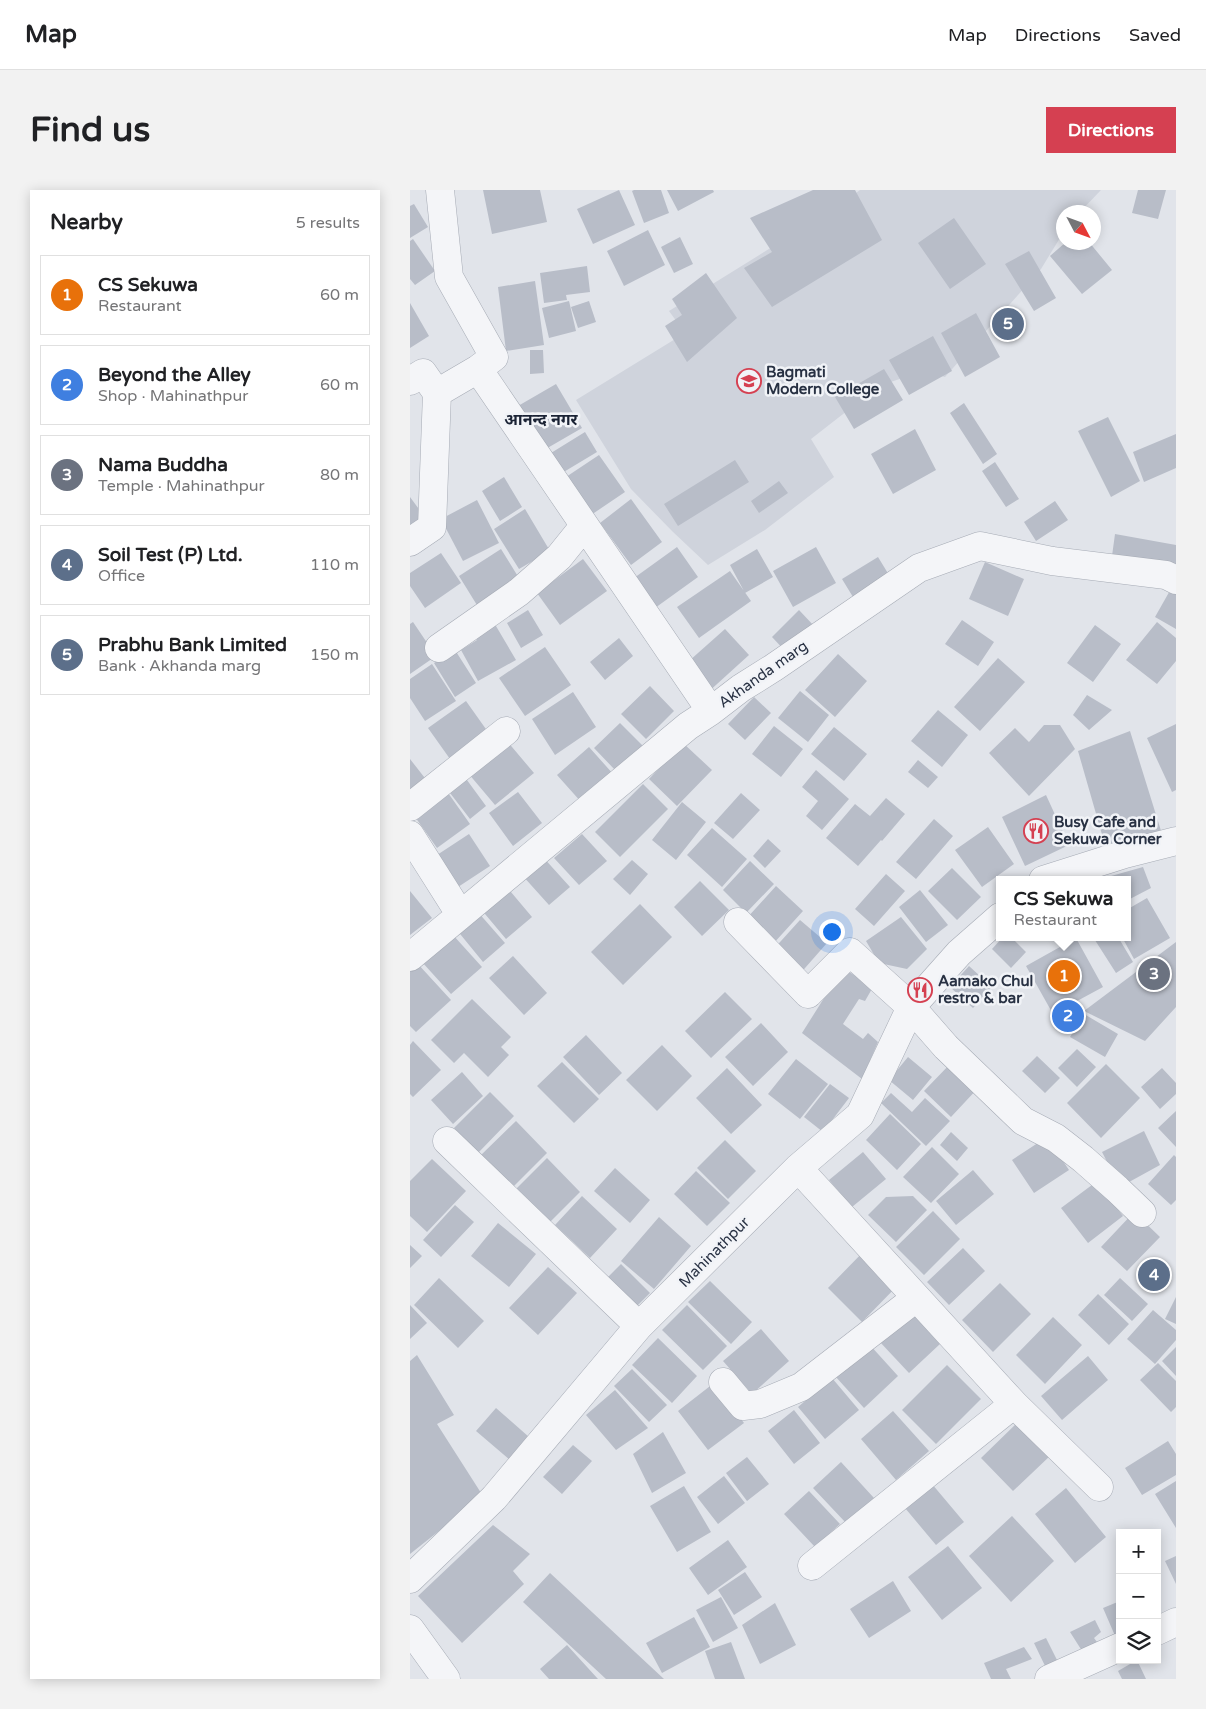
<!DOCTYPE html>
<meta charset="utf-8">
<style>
body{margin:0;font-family:"Varela Round","Noto Sans Devanagari",sans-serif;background:#f2f2f2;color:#202124}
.controls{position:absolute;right:15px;bottom:15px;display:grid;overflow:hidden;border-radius:0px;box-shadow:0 2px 12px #0003}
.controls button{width:45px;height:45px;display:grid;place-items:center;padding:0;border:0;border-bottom:1px solid #e0e0e0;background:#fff;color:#202124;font:25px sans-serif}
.compass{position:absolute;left:646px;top:15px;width:45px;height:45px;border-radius:50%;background:#fff;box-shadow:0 2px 12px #0003;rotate:131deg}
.you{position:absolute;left:421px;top:741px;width:18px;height:18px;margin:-12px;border:4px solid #fff;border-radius:50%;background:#1a73e8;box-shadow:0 0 0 8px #1a73e833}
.badge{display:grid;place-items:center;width:32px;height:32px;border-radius:50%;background:#d54051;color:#fff;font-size:16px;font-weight:700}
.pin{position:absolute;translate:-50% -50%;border:2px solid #fff;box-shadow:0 1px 5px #0006}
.popup{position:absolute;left:586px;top:686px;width:135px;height:65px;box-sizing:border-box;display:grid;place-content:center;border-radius:0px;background:#fff;filter:drop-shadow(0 1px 4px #0005);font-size:16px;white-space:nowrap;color:#757577}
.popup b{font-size:19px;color:#202124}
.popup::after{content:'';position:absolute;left:50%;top:100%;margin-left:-10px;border:10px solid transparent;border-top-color:#fff}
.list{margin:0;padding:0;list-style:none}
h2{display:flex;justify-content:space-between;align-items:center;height:65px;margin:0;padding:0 20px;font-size:21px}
h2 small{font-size:16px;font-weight:400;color:#757577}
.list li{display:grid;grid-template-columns:32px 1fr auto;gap:15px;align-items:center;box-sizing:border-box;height:80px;margin:0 10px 10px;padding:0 10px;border:1px solid #e0e0e0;border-radius:0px}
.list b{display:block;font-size:19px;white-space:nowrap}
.list p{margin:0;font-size:16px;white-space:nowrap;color:#757577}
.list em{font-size:16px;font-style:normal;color:#757577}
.icon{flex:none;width:28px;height:28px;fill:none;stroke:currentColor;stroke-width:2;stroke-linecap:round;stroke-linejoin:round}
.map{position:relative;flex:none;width:766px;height:1489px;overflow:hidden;border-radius:0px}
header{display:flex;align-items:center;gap:30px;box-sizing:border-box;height:70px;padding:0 25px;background:#fff;border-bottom:1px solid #e0e0e0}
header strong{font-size:24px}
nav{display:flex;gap:28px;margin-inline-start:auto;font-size:18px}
.intro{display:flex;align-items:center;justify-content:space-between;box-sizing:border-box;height:120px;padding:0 30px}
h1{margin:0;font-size:35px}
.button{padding:12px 22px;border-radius:0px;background:#d54051;color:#fff;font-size:18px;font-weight:700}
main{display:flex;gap:30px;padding:0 30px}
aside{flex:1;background:#fff;border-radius:0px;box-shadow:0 2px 12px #0003}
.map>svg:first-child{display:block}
.built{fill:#cfd3dc}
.building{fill:#b8bdc8}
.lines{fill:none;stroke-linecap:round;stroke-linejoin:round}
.minor-casing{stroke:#a6abb5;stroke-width:29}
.minor{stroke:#f4f5f8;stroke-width:28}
.labels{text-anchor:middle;stroke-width:5;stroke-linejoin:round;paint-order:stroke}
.poi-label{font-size:15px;font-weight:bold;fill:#283143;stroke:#f1f3f7;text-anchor:start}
.street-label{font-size:15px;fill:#283143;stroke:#f1f3f7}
.neighbourhood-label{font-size:16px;font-weight:bold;fill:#1a2234;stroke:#f1f3f7}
</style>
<header>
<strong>Map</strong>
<nav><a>Map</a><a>Directions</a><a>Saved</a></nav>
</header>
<div class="intro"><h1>Find us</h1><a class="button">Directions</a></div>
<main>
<aside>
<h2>Nearby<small>5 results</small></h2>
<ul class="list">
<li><span class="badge" style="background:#e8710a">1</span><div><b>CS Sekuwa</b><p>Restaurant</p></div><em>60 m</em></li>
<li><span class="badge" style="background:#3f7fe0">2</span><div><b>Beyond the Alley</b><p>Shop · Mahinathpur</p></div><em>60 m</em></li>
<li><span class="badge" style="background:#6b7280">3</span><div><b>Nama Buddha</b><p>Temple · Mahinathpur</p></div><em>80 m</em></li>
<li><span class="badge" style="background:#5c6f8a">4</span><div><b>Soil Test (P) Ltd.</b><p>Office</p></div><em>110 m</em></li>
<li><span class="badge" style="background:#5c6f8a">5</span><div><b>Prabhu Bank Limited</b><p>Bank · Akhanda marg</p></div><em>150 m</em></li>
</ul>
</aside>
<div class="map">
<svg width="766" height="1489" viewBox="0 0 766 1489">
<rect width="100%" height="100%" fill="#e1e4ea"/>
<path class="built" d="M 450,0 L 691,0 L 670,22 L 654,22 L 653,43 L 631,79 L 535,187 L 513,181 L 469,196 L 401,249 L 424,287 L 355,340 L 298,375 L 262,341 L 221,299 L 166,210 L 275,143 L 259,121 L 430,15 Z"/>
<path class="building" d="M 73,0 L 130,0 L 137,32 L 82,44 Z
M 209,0 L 225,35 L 183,54 L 167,19 Z
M 224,0 L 251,0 L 259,23 L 234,33 L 222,1 Z
M 257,0 L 303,0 L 304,2 L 268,21 Z
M 403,0 L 445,0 L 472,50 L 362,117 L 334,78 L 362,62 L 340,28 Z
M 728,0 L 756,0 L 748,29 L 722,23 Z
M 4,14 L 18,37 L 0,48 L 0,16 Z
M 544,28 L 576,74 L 540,99 L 508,53 Z
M 238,40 L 255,75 L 214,96 L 197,61 Z
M 270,47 L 283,74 L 264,83 L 251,57 Z
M 3,49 L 25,81 L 5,95 L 0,89 L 0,51 Z
M 656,52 L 679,52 L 702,80 L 672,104 L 640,66 Z
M 619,61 L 646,108 L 624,121 L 595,74 Z
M 177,76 L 180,102 L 156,105 L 157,110 L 134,113 L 130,83 Z
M 296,83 L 327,128 L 277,172 L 255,136 L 272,125 L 262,109 Z
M 125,91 L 134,155 L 96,161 L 88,97 Z
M 159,111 L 166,141 L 139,148 L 132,118 Z
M 179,111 L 186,132 L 168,138 L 161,117 Z
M 0,113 L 19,146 L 0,158 Z
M 566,123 L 590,167 L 555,187 L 531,143 Z
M 523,146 L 542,181 L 499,205 L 479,170 Z
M 120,160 L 133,160 L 134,183 L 120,184 Z
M 474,179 L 493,210 L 444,239 L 425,207 Z
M 146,194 L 172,238 L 134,260 L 108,216 Z
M 554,213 L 587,264 L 573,274 L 540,223 Z
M 698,227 L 730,291 L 701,307 L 668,241 Z
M 505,239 L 526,280 L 483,304 L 461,264 Z
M 175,242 L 187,262 L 152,283 L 141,263 Z
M 766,244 L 766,278 L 734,292 L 723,262 Z
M 189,265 L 215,302 L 181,325 L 156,287 Z
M 325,270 L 339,292 L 268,336 L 254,314 Z
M 585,272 L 609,309 L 596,317 L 572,281 Z
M 94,287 L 112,317 L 90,331 L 72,301 Z
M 369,291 L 378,303 L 349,323 L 341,311 Z
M 0,307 L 17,330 L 0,343 Z
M 221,309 L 252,352 L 221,375 L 190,333 Z
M 67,310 L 89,353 L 53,371 L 31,329 Z
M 645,311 L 658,330 L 626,351 L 614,332 Z
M 115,319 L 140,361 L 109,379 L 84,339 Z
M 705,344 L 766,355 L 766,377 L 702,366 Z
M 267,357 L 288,387 L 245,418 L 224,388 Z
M 406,357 L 426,393 L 383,417 L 363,381 Z
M 91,359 L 112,393 L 70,420 L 49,386 Z
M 347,359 L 363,387 L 335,403 L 320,375 Z
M 31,363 L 51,393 L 15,418 L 0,396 L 0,383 Z
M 468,367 L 479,385 L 443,407 L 432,389 Z
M 173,369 L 197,401 L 150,435 L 127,403 Z
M 575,372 L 614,389 L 598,426 L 559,409 Z
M 320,381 L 341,411 L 289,448 L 267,417 Z
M 762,397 L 766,400 L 766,439 L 745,427 Z
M 118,420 L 133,445 L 111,458 L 97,433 Z
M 389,420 L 405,437 L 377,463 L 362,447 Z
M 552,430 L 584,452 L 568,476 L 535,454 Z
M 83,431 L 106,470 L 68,491 L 51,460 L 67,450 L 63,443 Z
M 3,432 L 26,466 L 0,484 L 0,434 Z
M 747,432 L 766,448 L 766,471 L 747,494 L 716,470 Z
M 685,435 L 711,454 L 683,492 L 657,473 Z
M 315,439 L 339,465 L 296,504 L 279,471 Z
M 209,448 L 223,466 L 195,490 L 180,472 Z
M 135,457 L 161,495 L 115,526 L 89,488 Z
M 45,460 L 66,493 L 45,507 L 24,473 Z
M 428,464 L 457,491 L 425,527 L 395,500 Z
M 588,468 L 615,492 L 570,541 L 544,517 Z
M 22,474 L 46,511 L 15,531 L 0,508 L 0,489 Z
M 240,496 L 264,521 L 236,549 L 211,524 Z
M 390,501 L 419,525 L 398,552 L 368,528 Z
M 163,502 L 186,537 L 145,565 L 122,529 Z
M 677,505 L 702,520 L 679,540 L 663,525 Z
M 344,507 L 361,523 L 335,550 L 318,534 Z
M 56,511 L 78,542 L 40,569 L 18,538 Z
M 528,520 L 558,545 L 532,577 L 501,551 Z
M 210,533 L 233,556 L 206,581 L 184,558 Z
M 766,534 L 766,600 L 762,602 L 737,548 Z
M 634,535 L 650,535 L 665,559 L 619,606 L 579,563 L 605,538 L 619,552 Z
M 364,536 L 393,559 L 371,587 L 342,564 Z
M 424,537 L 457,564 L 434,591 L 401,564 Z
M 720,541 L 752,644 L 697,662 L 668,561 Z
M 96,550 L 124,583 L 85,615 L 58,583 Z
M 273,553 L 302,580 L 267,616 L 239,589 Z
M 179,557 L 204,585 L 172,613 L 147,585 Z
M 0,569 L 18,592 L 0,606 Z
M 508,570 L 528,587 L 518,598 L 498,582 Z
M 406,580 L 439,609 L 412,640 L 396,626 L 408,611 L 392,597 Z
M 54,586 L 76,616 L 60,629 L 37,599 Z
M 233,594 L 258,619 L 210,667 L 185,642 Z
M 36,600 L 60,634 L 27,658 L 3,624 Z
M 108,602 L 132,633 L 103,656 L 79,623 Z
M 331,603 L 350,620 L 323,649 L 304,633 Z
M 636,605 L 659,655 L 615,676 L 592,627 Z
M 476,608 L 495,624 L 472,651 L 471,650 L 448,676 L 416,648 L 445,614 L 460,626 Z
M 272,612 L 296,632 L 266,670 L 242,650 Z
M 524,629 L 543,646 L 506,689 L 486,672 Z
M 578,637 L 604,674 L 572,697 L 545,660 Z
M 302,638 L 337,669 L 312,697 L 277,665 Z
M 59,644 L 80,676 L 48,697 L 27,665 Z
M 172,644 L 197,671 L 169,695 L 144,668 Z
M 358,649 L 371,661 L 355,678 L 343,666 Z
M 132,666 L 160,697 L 139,715 L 112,685 Z
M 222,670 L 238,684 L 220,705 L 203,689 Z
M 340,671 L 364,694 L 336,723 L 313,700 Z
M 733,677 L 741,698 L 718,710 L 718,690 L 687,690 Z
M 542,678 L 571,707 L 547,730 L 518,701 Z
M 476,684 L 495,701 L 464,736 L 445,719 Z
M 290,691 L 319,720 L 292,746 L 264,717 Z
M 96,696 L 122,727 L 96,749 L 70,718 Z
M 366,696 L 393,721 L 363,754 L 336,729 Z
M 510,700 L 538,735 L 516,752 L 489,717 Z
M 0,701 L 22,728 L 0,745 Z
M 737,708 L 760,748 L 724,769 L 712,747 L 718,747 L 718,719 Z
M 230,714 L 262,747 L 213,795 L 181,762 Z
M 67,721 L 95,753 L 73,772 L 46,739 Z
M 491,727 L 517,759 L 497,779 L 469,773 L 456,751 Z
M 390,730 L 417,753 L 388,786 L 361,762 Z
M 43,745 L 72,777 L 41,804 L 12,772 Z
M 593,747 L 601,747 L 616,762 L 601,778 L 582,759 Z
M 683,747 L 708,747 L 723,772 L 706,783 Z
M 666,748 L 693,797 L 643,824 L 616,776 Z
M 766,752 L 766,817 L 735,851 L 674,821 Z
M 103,766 L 137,803 L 114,825 L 79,788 Z
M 7,773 L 41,810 L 6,842 L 0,836 L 0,780 Z
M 559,776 L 582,797 L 563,818 L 540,797 Z
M 433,778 L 463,797 L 455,811 L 449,809 L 433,834 L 453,849 L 458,843 L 468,852 L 452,889 L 392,843 Z
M 315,802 L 342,829 L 301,868 L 275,841 Z
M 62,809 L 101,847 L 91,857 L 99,865 L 78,887 L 54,863 L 44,873 L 21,850 Z
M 674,824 L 708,844 L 695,867 L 660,847 Z
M 351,833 L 378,862 L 343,896 L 315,867 Z
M 176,845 L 212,883 L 189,905 L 153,867 Z
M 3,851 L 31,880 L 3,907 L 0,904 L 0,855 Z
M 252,855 L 282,886 L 247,921 L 216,890 Z
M 667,859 L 686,877 L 667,897 L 648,878 Z
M 627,866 L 650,888 L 635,903 L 612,881 Z
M 498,867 L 522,887 L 503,910 L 479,890 Z
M 386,869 L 418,894 L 390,929 L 358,904 Z
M 152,872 L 189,909 L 164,933 L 127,896 Z
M 542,872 L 569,897 L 541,927 L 514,901 Z
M 696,874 L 730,908 L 691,948 L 657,913 Z
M 317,878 L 352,915 L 321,944 L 286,908 Z
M 752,878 L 766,893 L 766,904 L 750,919 L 731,897 Z
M 52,882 L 73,906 L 43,934 L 21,910 Z
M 420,894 L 439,908 L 413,942 L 394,927 Z
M 80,902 L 104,926 L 68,963 L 44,938 Z
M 481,903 L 502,922 L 515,908 L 540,931 L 516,956 L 471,913 Z
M 766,921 L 766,957 L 748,938 Z
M 480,924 L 511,954 L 487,980 L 456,950 Z
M 106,931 L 137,963 L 102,998 L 70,966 Z
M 734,941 L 750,975 L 710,997 L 692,962 Z
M 541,942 L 558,958 L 547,971 L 530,955 Z
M 637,947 L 659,980 L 624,1003 L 602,970 Z
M 315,950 L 346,981 L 318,1009 L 287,978 Z
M 522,957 L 549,984 L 521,1013 L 493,987 Z
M 453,962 L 476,989 L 442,1017 L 419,990 Z
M 764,965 L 766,967 L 766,1010 L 761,1015 L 738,994 Z
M 137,968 L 170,1002 L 140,1032 L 106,999 Z
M 22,969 L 56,1001 L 17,1042 L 0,1026 L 0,991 Z
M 205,978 L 240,1010 L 220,1033 L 184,1001 Z
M 563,980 L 584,1004 L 546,1035 L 526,1011 Z
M 286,981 L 320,1013 L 297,1036 L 264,1004 Z
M 686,992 L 713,1026 L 678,1053 L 651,1018 Z
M 172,1006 L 207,1039 L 180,1068 L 145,1035 Z
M 503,1006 L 517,1020 L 486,1052 L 458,1025 L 476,1007 Z
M 45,1015 L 64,1032 L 31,1067 L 13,1050 Z
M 523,1021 L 550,1049 L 514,1085 L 486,1057 Z
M 724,1022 L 750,1047 L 717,1081 L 691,1057 Z
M 249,1027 L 281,1056 L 244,1099 L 211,1071 Z
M 88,1033 L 126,1064 L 99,1097 L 61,1066 Z
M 0,1055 L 12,1066 L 0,1078 Z
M 553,1058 L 575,1081 L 539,1115 L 517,1092 Z
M 456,1059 L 490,1093 L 452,1132 L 418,1098 Z
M 211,1074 L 240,1103 L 223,1120 L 194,1091 Z
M 138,1077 L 167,1103 L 128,1145 L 99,1118 Z
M 29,1088 L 74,1131 L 48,1158 L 4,1115 Z
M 710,1088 L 738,1114 L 722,1131 L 694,1105 Z
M 300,1091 L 342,1132 L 321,1154 L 278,1112 Z
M 590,1093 L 621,1124 L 583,1162 L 552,1130 Z
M 688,1104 L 719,1134 L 699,1155 L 668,1125 Z
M 766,1107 L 766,1134 L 755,1129 Z
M 0,1115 L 17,1133 L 0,1149 Z
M 277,1115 L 317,1156 L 293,1180 L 252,1140 Z
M 743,1120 L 766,1140 L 766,1150 L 745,1174 L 717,1149 Z
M 501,1122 L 530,1154 L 499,1183 L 469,1151 Z
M 643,1127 L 672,1155 L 635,1194 L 606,1165 Z
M 351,1139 L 379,1171 L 342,1204 L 313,1171 Z
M 248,1148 L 287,1186 L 262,1213 L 222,1175 Z
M 459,1154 L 488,1186 L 454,1218 L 425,1186 Z
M 766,1157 L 766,1186 L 752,1171 Z
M 7,1165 L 44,1225 L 27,1234 L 73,1306 L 0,1364 L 0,1171 Z
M 678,1166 L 698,1190 L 652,1230 L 631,1206 Z
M 748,1173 L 766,1191 L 766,1217 L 761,1222 L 730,1190 Z
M 537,1175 L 571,1209 L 526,1254 L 492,1220 Z
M 222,1179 L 257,1215 L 239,1232 L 204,1196 Z
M 422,1188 L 449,1220 L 415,1249 L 388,1217 Z
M 304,1193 L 334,1233 L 298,1260 L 268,1221 Z
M 205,1200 L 238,1238 L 206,1260 L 176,1225 Z
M 86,1218 L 119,1247 L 100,1270 L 66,1241 Z
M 384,1220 L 410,1253 L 384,1274 L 358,1241 Z
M 483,1221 L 519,1261 L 486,1290 L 451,1249 Z
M 609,1231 L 641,1265 L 603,1301 L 571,1268 Z
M 253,1242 L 276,1283 L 242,1303 L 223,1264 Z
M 758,1251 L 766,1264 L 766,1285 L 732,1305 L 715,1278 Z
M 163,1255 L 182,1271 L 152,1304 L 133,1287 Z
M 337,1267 L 359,1294 L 337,1311 L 316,1283 Z
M 431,1272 L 464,1308 L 436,1333 L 403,1298 Z
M 314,1286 L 335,1313 L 308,1334 L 287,1307 Z
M 766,1291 L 766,1338 L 745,1304 Z
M 522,1294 L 554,1332 L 526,1355 L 495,1318 Z
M 274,1296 L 301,1342 L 267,1362 L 240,1316 Z
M 656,1298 L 696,1347 L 665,1373 L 625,1324 Z
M 399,1301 L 430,1334 L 405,1357 L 374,1324 Z
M 602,1326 L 644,1371 L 601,1412 L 559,1366 Z
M 83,1335 L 120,1364 L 103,1381 L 114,1394 L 52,1453 L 8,1406 Z
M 318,1350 L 337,1377 L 298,1405 L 279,1378 Z
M 538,1356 L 572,1398 L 532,1430 L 498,1387 Z
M 766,1366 L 766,1394 L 755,1371 Z
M 335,1382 L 352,1407 L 324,1425 L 308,1400 Z
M 140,1383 L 254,1489 L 196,1489 L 113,1412 Z
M 483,1391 L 501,1421 L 459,1448 L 440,1419 Z
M 311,1407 L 328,1438 L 303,1452 L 286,1420 Z
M 710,1411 L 710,1447 L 706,1448 L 693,1418 Z
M 365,1413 L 386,1455 L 350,1474 L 332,1435 Z
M 284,1427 L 300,1457 L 252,1483 L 236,1453 Z
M 685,1430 L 691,1442 L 684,1448 L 690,1456 L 674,1464 L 660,1442 Z
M 636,1448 L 649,1474 L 636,1478 L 624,1453 Z
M 321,1452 L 335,1489 L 305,1489 L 295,1461 Z
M 157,1455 L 188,1489 L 139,1489 L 130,1479 Z
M 614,1457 L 622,1469 L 596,1479 L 601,1489 L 581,1489 L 574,1473 Z
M 727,1470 L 736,1489 L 712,1489 L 708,1481 Z"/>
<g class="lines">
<defs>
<path id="minor" d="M 68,179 L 301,521
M 0,191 L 13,183 L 27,203 L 22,337 L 0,352
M 27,203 L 68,179 L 84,167 L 39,87 L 30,0
M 29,458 L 109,402 L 149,367 L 174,336
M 0,617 L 96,541
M 0,645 L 50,724
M 633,690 L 715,664 L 766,651
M 328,732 L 398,804 L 440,762 L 501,817 L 536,857 L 613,931 L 646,948 L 673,969 L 707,999 L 732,1023
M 0,767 L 278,536 L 301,521 L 331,498 L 363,478 L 509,378 L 570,356 L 642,371 L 756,385 L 766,390
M 37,951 L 229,1136
M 388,978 L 604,1214 L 689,1297
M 313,1192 L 333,1216 L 350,1214 L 391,1197 L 506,1108
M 402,1376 L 604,1214
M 0,1389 L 84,1308 L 229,1136 L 388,978 L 450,925 L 501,817 L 549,763 L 590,727
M 0,1439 L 36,1489
M 747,1441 L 766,1432
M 639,1489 L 710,1457"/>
</defs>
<use href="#minor" class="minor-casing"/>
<use href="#minor" class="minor"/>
</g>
<defs>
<symbol id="university-ring" viewBox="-11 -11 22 22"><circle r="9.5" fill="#f1f3f7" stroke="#d54051" stroke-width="1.5"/><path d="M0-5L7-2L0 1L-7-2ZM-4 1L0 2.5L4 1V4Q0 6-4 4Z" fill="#d54051"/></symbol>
<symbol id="restaurant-ring" viewBox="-11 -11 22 22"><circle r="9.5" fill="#f1f3f7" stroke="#d54051" stroke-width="1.5"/><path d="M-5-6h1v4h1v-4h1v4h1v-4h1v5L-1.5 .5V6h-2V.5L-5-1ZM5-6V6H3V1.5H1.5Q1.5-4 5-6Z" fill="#d54051"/></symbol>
</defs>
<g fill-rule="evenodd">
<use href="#university-ring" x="325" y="177" width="28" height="28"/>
<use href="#restaurant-ring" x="612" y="627" width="28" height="28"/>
<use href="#restaurant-ring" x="496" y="786" width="28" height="28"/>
</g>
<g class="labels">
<g class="poi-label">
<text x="356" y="187">Bagmati<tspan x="356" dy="17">Modern College</tspan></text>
<text x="644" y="637">Busy Cafe and<tspan x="644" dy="17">Sekuwa Corner</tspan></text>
<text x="528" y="796">Aamako Chul<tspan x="528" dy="17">restro &amp; bar</tspan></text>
</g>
<g class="street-label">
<text transform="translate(353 484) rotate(-35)" y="5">Akhanda marg</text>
<text transform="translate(304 1062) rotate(-45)" y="5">Mahinathpur</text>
</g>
<g class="neighbourhood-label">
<text x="131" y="235">आनन्द नगर</text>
</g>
</g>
</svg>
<div class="controls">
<button>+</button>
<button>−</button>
<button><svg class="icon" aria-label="layers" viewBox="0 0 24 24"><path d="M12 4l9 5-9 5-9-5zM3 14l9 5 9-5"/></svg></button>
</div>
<svg class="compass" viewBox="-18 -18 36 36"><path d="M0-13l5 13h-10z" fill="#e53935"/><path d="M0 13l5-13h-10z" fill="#757577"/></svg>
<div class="you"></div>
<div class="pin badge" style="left:654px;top:786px;background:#e8710a">1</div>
<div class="popup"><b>CS Sekuwa</b>Restaurant</div>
<div class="pin badge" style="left:658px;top:826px;background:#3f7fe0">2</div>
<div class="pin badge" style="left:744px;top:784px;background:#6b7280">3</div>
<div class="pin badge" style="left:744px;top:1085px;background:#5c6f8a">4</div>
<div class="pin badge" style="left:598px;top:134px;background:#5c6f8a">5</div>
</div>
</main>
